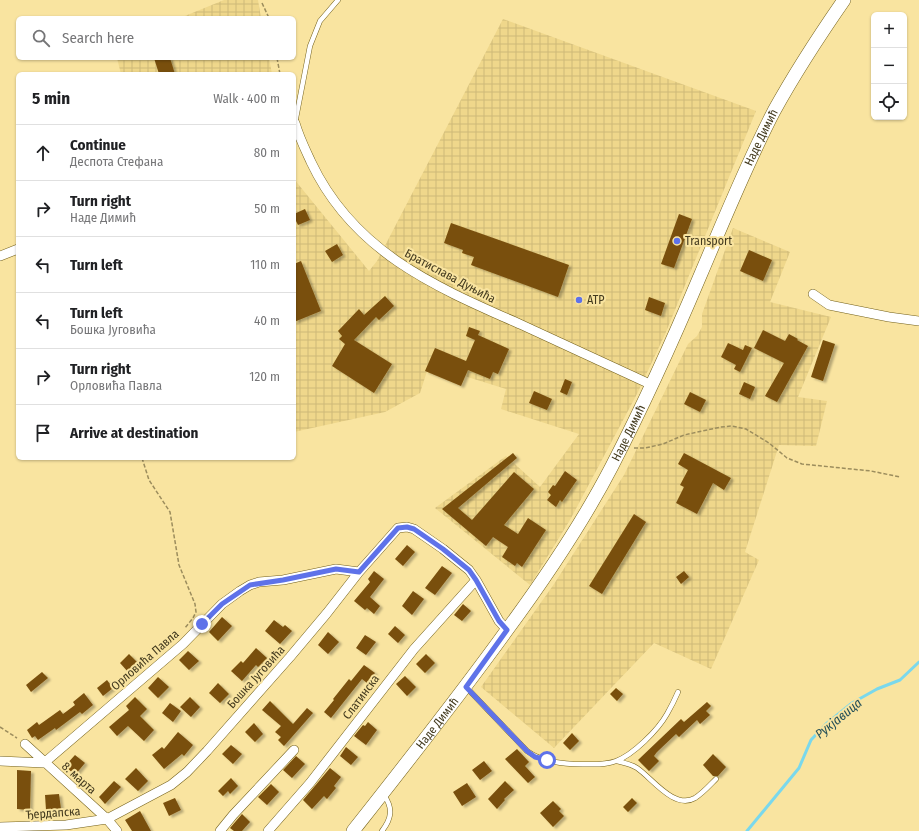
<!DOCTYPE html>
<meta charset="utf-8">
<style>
body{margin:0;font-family:"Fira Sans Condensed",sans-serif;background:#f2f2f2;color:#202124}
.controls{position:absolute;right:12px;top:12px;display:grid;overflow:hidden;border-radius:6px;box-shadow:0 1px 3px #0004}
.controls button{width:36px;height:36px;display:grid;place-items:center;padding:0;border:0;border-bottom:1px solid #e0e0e0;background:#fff;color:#202124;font:20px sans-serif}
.stop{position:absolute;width:12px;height:12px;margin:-9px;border:3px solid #5e72e9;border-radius:50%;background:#fff}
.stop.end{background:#5e72e9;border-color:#fff;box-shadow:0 1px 4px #0008}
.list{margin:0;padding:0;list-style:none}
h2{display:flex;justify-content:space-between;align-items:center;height:52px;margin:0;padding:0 16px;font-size:17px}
h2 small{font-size:13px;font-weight:400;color:#757577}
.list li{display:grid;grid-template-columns:26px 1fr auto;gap:12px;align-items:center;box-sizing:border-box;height:56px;padding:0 16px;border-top:1px solid #e0e0e0}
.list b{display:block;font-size:15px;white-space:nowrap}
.list p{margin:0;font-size:13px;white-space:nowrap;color:#757577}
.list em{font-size:13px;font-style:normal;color:#757577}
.icon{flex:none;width:22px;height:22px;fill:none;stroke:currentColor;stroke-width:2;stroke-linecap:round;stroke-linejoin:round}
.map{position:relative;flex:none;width:919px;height:831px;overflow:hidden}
.search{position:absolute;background:#fff;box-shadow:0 1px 3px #0004;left:16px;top:16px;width:280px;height:44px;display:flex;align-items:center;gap:10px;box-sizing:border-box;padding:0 14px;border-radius:6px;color:#757577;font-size:15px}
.panel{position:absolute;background:#fff;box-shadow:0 1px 3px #0004;left:16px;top:72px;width:280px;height:388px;border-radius:6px}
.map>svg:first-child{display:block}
.industrial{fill:url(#industrial-grid)}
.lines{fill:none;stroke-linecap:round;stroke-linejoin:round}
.stream{stroke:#7ad8ec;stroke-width:3}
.building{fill:#794f0c;filter:url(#shadow)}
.service-casing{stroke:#73601a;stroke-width:5.5}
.minor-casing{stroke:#73601a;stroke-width:10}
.secondary-casing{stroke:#73601a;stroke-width:14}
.path{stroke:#9c8d5d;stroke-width:1.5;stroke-dasharray:4 2;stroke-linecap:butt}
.service{stroke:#fff;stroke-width:4.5}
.minor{stroke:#fff;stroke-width:9}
.secondary{stroke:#fff;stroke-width:13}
.route{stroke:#5e72e9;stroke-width:5}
.poi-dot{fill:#5e72e9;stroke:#f9e4a0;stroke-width:1.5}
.labels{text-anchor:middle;stroke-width:4;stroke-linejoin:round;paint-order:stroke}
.street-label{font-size:12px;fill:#433a1e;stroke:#f9e4a0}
.poi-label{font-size:12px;fill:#433a1e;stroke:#f9e4a0;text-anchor:start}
.water-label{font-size:13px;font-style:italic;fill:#255058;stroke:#f9e4a0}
</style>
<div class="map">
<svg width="919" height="831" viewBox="0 0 919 831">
<defs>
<pattern id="industrial-grid" width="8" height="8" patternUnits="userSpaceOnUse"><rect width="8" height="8" fill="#efd78b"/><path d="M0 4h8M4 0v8" fill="none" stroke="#ceb978"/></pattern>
<filter id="shadow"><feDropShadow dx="3" dy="2" stdDeviation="1" flood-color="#0004"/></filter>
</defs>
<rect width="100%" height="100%" fill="#f9e4a0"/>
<path class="industrial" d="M 224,0 L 258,0 L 261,18 L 180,18 Z
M 503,19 L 756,111 L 666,332 L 638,392 L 570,520 L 530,585 L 435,508 L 506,456 L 540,487 L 579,434 L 501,409 L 506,389 L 429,365 L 420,393 L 385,412 L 294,432 L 294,179 L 369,271 L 377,261 Z
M 117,58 L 269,58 L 272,74 L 121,74 Z
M 733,228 L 790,252 L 770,302 L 831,317 L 798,397 L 827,401 L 816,446 L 779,445 L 745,552 L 759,560 L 711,669 L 654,643 L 554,748 L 481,687 L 554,584 L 624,475 L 688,344 L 697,336 L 702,327 L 702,314 Z"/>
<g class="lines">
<path class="stream" d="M 747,831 L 799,768 L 811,740 L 826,724 L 852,703 L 877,689 L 900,680 L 919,662"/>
</g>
<path class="building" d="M 154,58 L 170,58 L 175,74 L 159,74 Z
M 305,209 L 310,220 L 298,225 L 294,217 L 294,214 Z
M 679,214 L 692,219 L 674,268 L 661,264 Z
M 451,223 L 569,265 L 558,297 L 471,265 L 474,257 L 462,253 L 463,250 L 444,243 Z
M 337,244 L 343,255 L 332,262 L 325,251 Z
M 749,250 L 772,260 L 763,281 L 740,271 Z
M 301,261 L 321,311 L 294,322 L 294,264 Z
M 385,296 L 394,306 L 379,320 L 376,317 L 354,340 L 392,364 L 374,393 L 332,366 L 345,344 L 339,339 L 342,336 L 338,331 L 359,309 L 364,315 Z
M 649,297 L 665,303 L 661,316 L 645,310 Z
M 469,327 L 480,331 L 478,335 L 509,349 L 498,374 L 493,372 L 490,379 L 468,370 L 461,386 L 425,371 L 435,348 L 466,361 L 475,340 L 466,336 Z
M 763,330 L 785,341 L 789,334 L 798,339 L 797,340 L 808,346 L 777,402 L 765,396 L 784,363 L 754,348 Z
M 823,340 L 835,344 L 823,381 L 811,377 Z
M 728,343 L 743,350 L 745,345 L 752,348 L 740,372 L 734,369 L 736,365 L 721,357 Z
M 565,379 L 572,382 L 567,395 L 560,392 Z
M 744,382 L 755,387 L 750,399 L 739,394 Z
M 534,391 L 552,399 L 547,410 L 529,403 Z
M 690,392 L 706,400 L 700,412 L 684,404 Z
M 513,453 L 517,458 L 458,508 L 472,520 L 514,472 L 534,489 L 504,525 L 518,534 L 528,518 L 546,530 L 522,567 L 517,563 L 515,566 L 502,557 L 508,547 L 493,537 L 486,546 L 442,509 Z
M 684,453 L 731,478 L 724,490 L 713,483 L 697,514 L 676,503 L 684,487 L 680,485 L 688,470 L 678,464 Z
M 565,471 L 577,480 L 562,502 L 560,500 L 556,507 L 547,500 L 551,495 L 548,492 L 553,485 L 555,486 Z
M 634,514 L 646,522 L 602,594 L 589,586 Z
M 407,545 L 415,552 L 403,566 L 395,559 Z
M 442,566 L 452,573 L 435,595 L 425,588 Z
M 374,571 L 384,579 L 370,597 L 380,606 L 374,614 L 367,608 L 365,610 L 354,601 L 370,582 L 368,579 Z
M 684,571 L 689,577 L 681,584 L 676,577 Z
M 413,591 L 424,599 L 412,615 L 402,606 Z
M 463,604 L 471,611 L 462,621 L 454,615 Z
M 222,617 L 232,626 L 218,641 L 209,632 Z
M 274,620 L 283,627 L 285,625 L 292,631 L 280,644 L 265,631 Z
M 395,626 L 405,635 L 398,643 L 388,634 Z
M 328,632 L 339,642 L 328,654 L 318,645 Z
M 365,635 L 376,642 L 366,655 L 356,648 Z
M 256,648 L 267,658 L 258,667 L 256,665 L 242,681 L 231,671 L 241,661 L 243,663 Z
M 188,651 L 199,661 L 189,670 L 179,660 Z
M 129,654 L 138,663 L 129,673 L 120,663 Z
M 426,654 L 435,663 L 425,673 L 416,664 Z
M 364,665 L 375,673 L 367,683 L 362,679 L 331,718 L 324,712 L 334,700 L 333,699 L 349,679 L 351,681 Z
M 42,672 L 48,678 L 31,692 L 26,685 Z
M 405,676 L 416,687 L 407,696 L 396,684 Z
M 158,677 L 169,687 L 158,698 L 148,688 Z
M 107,680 L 113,688 L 103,696 L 97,688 Z
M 218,683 L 229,694 L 220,703 L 209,693 Z
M 616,688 L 623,694 L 617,701 L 610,694 Z
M 84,693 L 93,705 L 82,714 L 80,712 L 56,730 L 55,728 L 38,740 L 35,736 L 32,738 L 27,730 L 37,722 L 39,725 L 60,710 L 63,714 L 75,705 L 73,702 Z
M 135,697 L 147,709 L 140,716 L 154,730 L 144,741 L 128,726 L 117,736 L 109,727 L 129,710 L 126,706 Z
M 190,697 L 200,707 L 191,717 L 180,707 Z
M 270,701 L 293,724 L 307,708 L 313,713 L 284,746 L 278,740 L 281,737 L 275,732 L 281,726 L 262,710 Z
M 707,702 L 711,706 L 706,711 L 710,715 L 700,724 L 697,720 L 679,737 L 676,734 L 657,752 L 654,756 L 659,761 L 649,771 L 638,760 L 681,719 L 684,722 Z
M 170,703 L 181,711 L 173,722 L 162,713 Z
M 368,722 L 377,730 L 366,745 L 354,736 L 363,725 L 365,726 Z
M 254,723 L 263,734 L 255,742 L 245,732 Z
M 178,732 L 193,745 L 184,756 L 182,754 L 164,769 L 152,755 L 162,747 L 164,749 Z
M 572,733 L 579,741 L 570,750 L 563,743 Z
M 231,745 L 242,754 L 233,764 L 222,754 Z
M 346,747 L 358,757 L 351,765 L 340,756 Z
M 517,749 L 529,762 L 525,766 L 535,777 L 528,783 L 505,759 Z
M 713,754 L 726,767 L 718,776 L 713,776 L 703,765 Z
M 75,755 L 85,763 L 75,775 L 65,766 Z
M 296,756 L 305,764 L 292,778 L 283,770 Z
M 484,761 L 492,771 L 480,780 L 472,770 Z
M 136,768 L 148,781 L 138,791 L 125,779 Z
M 330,768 L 341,777 L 334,786 L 336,788 L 327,799 L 324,796 L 312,809 L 303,800 Z
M 17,770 L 31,771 L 30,810 L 17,809 Z
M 231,778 L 238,786 L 230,794 L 228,791 L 223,796 L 218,791 Z
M 114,781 L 121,787 L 105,804 L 99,797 Z
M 505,781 L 514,790 L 504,799 L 505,800 L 497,809 L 488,799 Z
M 467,783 L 476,797 L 462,806 L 453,792 Z
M 271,784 L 279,792 L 267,805 L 258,797 Z
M 59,794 L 61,809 L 46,810 L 45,795 Z
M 175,798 L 181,810 L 169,816 L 163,803 Z
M 632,798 L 637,803 L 628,812 L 623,807 Z
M 553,801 L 561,809 L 559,811 L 564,816 L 553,827 L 540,813 Z
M 140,811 L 151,831 L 132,831 L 125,820 Z
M 242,814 L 250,822 L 242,831 L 234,831 L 230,828 Z"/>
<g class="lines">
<defs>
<path id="service" d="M 295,123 L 310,46 L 320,21 L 338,0
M 466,687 L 527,751 C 541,761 557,763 573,764 C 587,764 603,766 616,761 C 633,755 658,730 667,714 C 671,707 675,699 678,692
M 617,761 C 624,763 631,764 637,768 C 652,778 674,810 695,798 C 703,793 710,785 716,779
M 382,831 C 392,818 393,808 384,795"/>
<path id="minor" d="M 295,123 C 299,137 305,149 311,162 C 354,253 436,287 522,325 C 566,345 609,365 652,385
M 0,256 L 18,249
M 813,294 L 829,305 L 889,317 L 919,321
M 25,744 L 107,819 L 117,831
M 0,761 L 44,763 L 183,644 L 222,604 L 240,591 L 250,585 L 259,582 L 283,580 L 336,569 L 359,572
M 0,827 L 66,825 L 107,819 L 171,785 L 187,772 L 207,751 L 290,657 L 327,613 L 359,572 L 398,528 L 407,527 L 414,529 L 443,549 L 469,570 L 476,580 L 499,621 L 507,630
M 220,831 L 233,815 L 294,750
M 268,831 L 310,783 L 414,649 L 476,580"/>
<g id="secondary">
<path id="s1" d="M 353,831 C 405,765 458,698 507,630 C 546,577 582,524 612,466 C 644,404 673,340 700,276 C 724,220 746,165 774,111 C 795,73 819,36 844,0"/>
</g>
</defs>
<use href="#service" class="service-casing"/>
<use href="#minor" class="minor-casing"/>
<use href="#secondary" class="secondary-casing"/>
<path class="path" d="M 262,3 L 269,18
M 277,58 L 280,74
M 634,448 L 645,448 L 663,444 L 684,435 L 721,427 L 732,426 L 746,429 L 769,443 L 787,458 L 802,464 L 871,471 L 900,477
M 142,458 L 149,480 L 170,512 L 179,565 L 195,604 L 196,612 L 193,618 L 185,628
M 0,727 L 17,738"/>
<use href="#service" class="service"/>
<use href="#minor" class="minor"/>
<use href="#secondary" class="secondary"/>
</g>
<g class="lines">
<path class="route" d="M 202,624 L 222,604 L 250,585 L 283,580 L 336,569 L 359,572 L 398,528 L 407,527 L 414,529 L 443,549 L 469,570 L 476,580 L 499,621 L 507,630 L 466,687 L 527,751 L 535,757 L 547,760"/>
</g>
<g class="poi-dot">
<circle cx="677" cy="241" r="4"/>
<circle cx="579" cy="300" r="4"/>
</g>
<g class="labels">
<g class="street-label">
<text dy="4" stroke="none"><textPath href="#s1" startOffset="809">Наде Димић</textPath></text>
<text transform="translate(450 276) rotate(28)" y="4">Братислава Дуњића</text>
<text dy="4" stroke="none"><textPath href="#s1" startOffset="485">Наде Димић</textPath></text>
<text transform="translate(145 660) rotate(-41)" y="4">Орловића Павла</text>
<text transform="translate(256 677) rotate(-48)" y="4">Бошка Југовића</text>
<text transform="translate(361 697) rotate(-53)" y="4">Слатинска</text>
<text dy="4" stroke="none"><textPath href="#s1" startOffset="137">Наде Димић</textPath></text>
<text transform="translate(79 778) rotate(42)" y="4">8. марта</text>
<text transform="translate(53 813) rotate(-4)" y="4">Ђердапска</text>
</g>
<g class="poi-label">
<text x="685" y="245">Transport</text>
<text x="587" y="304">ATP</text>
</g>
<g class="water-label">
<text transform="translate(838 718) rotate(-39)" y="5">Рукјавица</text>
</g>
</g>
</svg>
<div class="controls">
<button>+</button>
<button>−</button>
<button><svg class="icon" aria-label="locate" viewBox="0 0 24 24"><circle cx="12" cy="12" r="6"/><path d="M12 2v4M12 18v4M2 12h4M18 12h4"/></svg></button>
</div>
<div class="stop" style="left:547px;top:760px"></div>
<div class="stop end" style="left:202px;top:624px"></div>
<div class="search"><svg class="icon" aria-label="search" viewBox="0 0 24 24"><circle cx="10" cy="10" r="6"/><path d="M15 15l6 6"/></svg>Search here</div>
<section class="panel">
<h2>5 min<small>Walk · 400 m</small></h2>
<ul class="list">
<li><svg class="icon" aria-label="ahead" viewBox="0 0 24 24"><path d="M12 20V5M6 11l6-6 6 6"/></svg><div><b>Continue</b><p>Деспота Стефана</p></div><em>80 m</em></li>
<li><svg class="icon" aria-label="right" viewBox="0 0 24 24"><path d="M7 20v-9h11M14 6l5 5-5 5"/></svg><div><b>Turn right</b><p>Наде Димић</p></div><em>50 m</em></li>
<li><svg class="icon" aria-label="left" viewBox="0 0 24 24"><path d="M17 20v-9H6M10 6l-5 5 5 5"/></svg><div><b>Turn left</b></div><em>110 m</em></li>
<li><svg class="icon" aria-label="left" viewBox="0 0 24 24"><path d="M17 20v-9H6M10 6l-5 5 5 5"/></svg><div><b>Turn left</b><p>Бошка Југовића</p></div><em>40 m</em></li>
<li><svg class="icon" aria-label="right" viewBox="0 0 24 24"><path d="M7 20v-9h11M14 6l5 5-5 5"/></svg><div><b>Turn right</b><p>Орловића Павла</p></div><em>120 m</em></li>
<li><svg class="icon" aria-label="arrive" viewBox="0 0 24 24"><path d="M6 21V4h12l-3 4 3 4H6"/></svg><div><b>Arrive at destination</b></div></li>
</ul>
</section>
</div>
